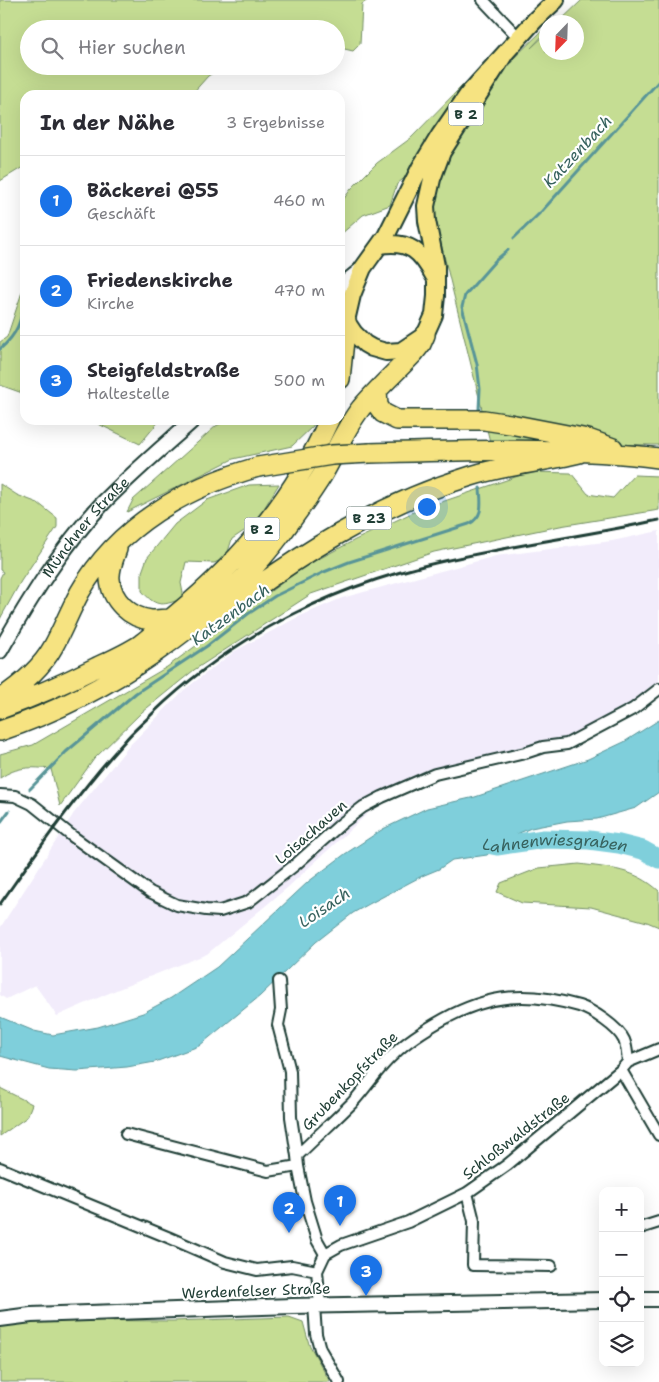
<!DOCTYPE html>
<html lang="de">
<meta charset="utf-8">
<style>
body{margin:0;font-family:"Shantell Sans",sans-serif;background:#f7f7f7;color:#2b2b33}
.controls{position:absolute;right:15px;bottom:15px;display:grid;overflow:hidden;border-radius:10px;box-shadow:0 5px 20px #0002}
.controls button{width:45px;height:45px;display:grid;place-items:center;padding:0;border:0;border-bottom:1px solid #e1e1e2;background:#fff;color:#2b2b33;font:25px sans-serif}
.compass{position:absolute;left:539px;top:15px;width:45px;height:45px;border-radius:50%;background:#fff;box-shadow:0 5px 20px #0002;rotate:203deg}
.you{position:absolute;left:426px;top:506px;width:18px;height:18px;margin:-12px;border:4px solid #fff;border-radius:50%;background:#1a73e8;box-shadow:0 0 0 8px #1a73e833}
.badge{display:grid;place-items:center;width:32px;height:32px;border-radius:50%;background:#1a73e8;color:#fff;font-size:16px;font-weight:700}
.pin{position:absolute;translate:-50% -41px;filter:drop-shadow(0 1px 2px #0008)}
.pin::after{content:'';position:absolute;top:26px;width:18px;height:15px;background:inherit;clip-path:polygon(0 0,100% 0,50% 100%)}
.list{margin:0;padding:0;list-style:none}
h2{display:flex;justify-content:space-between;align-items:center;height:65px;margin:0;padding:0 20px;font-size:21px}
h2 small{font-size:16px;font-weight:400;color:#7c7c81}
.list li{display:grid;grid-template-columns:32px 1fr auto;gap:15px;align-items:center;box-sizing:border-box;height:90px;padding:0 20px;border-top:1px solid #e1e1e2}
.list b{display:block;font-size:19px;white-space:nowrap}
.list p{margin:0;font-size:16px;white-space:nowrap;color:#7c7c81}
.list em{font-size:16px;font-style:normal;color:#7c7c81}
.icon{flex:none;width:28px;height:28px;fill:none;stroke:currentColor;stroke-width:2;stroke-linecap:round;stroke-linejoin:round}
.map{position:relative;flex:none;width:659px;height:1382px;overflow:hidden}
.search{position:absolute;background:#fff;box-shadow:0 5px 20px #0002;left:20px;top:20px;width:325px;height:55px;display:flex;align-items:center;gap:12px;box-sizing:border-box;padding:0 18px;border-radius:28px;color:#7c7c81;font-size:19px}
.panel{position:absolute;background:#fff;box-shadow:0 5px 20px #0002;left:20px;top:90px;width:325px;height:335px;border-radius:15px}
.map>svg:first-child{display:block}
.built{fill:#f2ecfb}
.green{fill:#c5dd93;stroke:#728d64}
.water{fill:#7fcfdb;stroke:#599598}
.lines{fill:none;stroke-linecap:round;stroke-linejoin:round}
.stream{stroke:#599598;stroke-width:3}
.river{stroke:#7fcfdb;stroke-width:19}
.street-casing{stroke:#1f3d34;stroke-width:14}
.secondary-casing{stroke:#1f3d34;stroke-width:18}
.primary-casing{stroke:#1f3d34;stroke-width:20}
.highway-casing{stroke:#1f3d34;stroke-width:22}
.street{stroke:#fff;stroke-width:10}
.secondary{stroke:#fff;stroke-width:14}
.primary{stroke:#f6e381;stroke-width:16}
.highway{stroke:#f6e381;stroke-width:19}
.rail{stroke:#1f3d34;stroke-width:3}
.highway-bridge-casing{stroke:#1f3d34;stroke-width:22;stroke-linecap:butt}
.highway-bridge{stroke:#f6e381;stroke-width:19}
.labels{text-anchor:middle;stroke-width:4.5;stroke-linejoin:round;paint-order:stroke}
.shield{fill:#fff;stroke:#627771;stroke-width:1}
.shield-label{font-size:14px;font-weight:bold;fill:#1f3d34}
.street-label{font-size:15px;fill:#1f3d34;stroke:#fff}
.water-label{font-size:16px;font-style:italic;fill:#37625e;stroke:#fff}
</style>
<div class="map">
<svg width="659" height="1382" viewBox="0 0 659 1382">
<rect width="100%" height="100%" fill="#fff"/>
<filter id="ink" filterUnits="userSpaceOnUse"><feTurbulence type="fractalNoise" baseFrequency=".02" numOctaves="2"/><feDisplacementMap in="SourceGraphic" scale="10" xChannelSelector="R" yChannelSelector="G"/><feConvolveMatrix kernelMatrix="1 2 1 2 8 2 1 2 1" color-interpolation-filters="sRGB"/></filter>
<g filter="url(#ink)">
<path class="built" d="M 659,531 L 659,692 L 567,747 L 444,775 L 378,804 L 287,888 L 207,954 L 116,990 L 57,1016 L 35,985 L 6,999 L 0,995 L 0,928 L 74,813 L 130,745 L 184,690 L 235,651 L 298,617 L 342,598 L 496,556 L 612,541 Z"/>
<path class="green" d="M 0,0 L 368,0 L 362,4 L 360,44 L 353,51 L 336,47 L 336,29 L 29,29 L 29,66 L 224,66 L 208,76 L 191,95 L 25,95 L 25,167 L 23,167 L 0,181 Z
M 582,0 L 659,0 L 659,445 L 582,444 L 494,458 L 432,207 L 443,159 L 502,71 L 513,62 L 511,61 L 546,27 L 546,32 L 531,48 L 546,34 L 546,52 L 576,52 L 576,22 L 559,22 Z
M 462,86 L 430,134 L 408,175 L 397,184 L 390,205 L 363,215 L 340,235 L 340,204 L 351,189 L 377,163 L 411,138 Z
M 25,283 L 25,394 L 0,385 L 0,342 L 7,337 Z
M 90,420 L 160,420 L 140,444 Z
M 228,420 L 314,420 L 313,426 L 292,446 L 233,459 L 127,512 L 133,500 L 216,426 Z
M 530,472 L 571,473 L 588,494 L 613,498 L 634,475 L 659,476 L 659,510 L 560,526 L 434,552 L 311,594 L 194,670 L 142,712 L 94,759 L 60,806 L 51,769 C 31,767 18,766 0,778 L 0,754 L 33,745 L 167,667 L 305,566 L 355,540 L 418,510 Z
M 0,484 L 17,495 L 38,503 L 57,518 L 57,527 L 21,581 L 0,619 L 0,578 L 3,572 L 0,570 Z
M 279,484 L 263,510 L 247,529 L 232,539 L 226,558 L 214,563 L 186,562 L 181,583 L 184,598 C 164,605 157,609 142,591 L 142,572 L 147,558 L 175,524 L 207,500 L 249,485 Z
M 579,864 C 610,868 635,869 659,891 L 659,927 L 647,922 L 591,907 L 522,903 L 497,892 L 501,883 L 539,868 Z
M 0,1088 L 32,1104 L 27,1117 L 0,1136 Z
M 289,1317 L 303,1322 L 309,1344 L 330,1382 L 0,1382 L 0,1326 L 36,1320 L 172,1321 Z"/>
<path class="water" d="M 659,720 L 659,792 L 636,808 L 597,819 L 567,821 L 531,828 L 505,839 L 487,855 L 452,860 L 439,869 L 422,876 L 369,904 L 353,913 L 316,942 L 260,996 L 199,1046 L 155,1062 L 127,1067 L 77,1071 L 49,1069 L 0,1056 L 0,1017 L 34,1031 L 53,1035 L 98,1027 L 143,1013 L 171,998 L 217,967 L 308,882 L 345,854 L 383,829 L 427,808 L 475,797 L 588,759 L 624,742 Z"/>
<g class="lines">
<path class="stream" d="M 514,238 L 542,211 L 659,81
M 0,349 C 18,334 21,321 25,299
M 479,409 L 480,389 L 477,364 L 462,307 L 465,295 L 495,261 L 508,250
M 30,789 L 66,752 L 136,693 L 207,646 L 248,614 L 275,596 L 324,572 L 349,562 L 469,524 C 484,516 481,504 480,488
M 0,823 L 9,811"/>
<path class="river" id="s1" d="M 472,841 L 497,846 L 544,839 L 589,840 L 619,844 L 643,850 L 659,859"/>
<defs>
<path id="street" d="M 483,0 L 519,38
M 0,795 L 15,796 L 32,804 L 72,836 L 150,892 L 177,905 L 206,910 L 220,911 L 248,902 L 295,865 L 342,823 L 363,807 L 382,797 L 435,774 L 525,753 L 543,747 L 567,744 L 633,709 L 659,689
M 279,981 L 281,1010 L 278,1025 L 290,1071 L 291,1117 L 297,1156 L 298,1166 L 305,1201 L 317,1240 L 325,1254
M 621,1070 L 659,1135
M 126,1134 L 268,1171 L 298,1166
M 297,1156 C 315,1138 334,1121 352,1103 C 367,1087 378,1068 394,1054 C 408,1040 426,1029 444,1019 C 490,994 528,991 579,1006 C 592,1010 618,1027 624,1040 C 627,1047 627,1054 628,1062
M 0,1168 L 170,1238 L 225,1262 L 257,1270 L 292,1266 L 317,1271
M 467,1193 L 474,1221 L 473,1265 L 551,1266
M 640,1228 L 659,1222
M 325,1254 L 341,1245 L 408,1222 L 467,1193 L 507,1165 L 621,1070 L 628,1062 L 659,1049
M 314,1305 L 316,1334 L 320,1349 L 339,1382
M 320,1305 L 317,1271 L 325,1254"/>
<g id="secondary">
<path d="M 340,287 L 362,269"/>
<path id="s2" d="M 0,651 C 29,600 61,548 101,505 C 130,475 162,448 193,420"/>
<path d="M 640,1299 L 659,1299"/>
<path d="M 0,1319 L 31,1315 L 292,1306 L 603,1300"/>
</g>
<path id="primary" d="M 506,52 L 442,152 L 432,179 L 426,206 L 427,221 L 436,266 L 436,296 L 434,315 L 425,335 L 401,351 L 386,352 L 372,348 L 365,344 L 354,333 L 346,321 L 352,295 L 363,268 L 386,236 L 420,168 L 440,135 L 469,93 L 535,20 L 556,0
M 380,245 C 410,240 421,252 434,276"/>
<path id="highway" d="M 340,379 L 346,321
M 377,391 L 378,406 L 383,413 L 397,420 L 484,420 L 510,424 L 588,439 L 613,448
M 370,453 C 466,451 563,446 659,458
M 117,549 C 114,558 109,569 110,579 C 111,600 130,618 151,620 C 158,620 165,619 171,619
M 218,616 C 294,557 378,504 471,476 C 506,465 543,462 579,453
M 0,699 C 21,685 41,669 53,647 C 63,629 70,610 80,592 C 118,525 187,487 258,467
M 0,709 C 34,697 65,683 97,667 C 112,660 128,653 141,644 C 152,636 162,626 173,617 C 239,563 294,499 329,420
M 0,731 C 106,696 215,622 282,533 C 296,514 311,494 323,474 C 336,452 345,428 361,408 C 377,389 396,372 414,353 L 421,344 L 425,335"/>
</defs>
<use href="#street" class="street-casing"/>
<use href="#secondary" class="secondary-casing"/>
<use href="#primary" class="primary-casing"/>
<use href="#highway" class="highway-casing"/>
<use href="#street" class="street"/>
<use href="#secondary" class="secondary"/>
<use href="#primary" class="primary"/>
<use href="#highway" class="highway"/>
<path class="rail" d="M 0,904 C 39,849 78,792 124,742 C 132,732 143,723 152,714 C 229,640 320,592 423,566 C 501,546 581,537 659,520"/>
<defs>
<path id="highway-bridge" d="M 258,467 L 332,455 L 370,453"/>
</defs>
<use href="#highway-bridge" class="highway-bridge-casing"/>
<use href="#highway-bridge" class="highway-bridge"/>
</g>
</g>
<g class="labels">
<g class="shield">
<rect x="448.5" y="102.5" width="35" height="23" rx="4"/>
<rect x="346.5" y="506.5" width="45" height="23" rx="4"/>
<rect x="244.5" y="517.5" width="35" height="23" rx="4"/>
</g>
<g class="shield-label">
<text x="466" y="119">B 2</text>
<text x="369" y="523">B 23</text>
<text x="262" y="534">B 2</text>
</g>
<g class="street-label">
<text dy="5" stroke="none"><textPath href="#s2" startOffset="151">Münchner Straße</textPath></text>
<text transform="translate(311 832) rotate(-41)" y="5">Loisachauen</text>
<text transform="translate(350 1081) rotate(-46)" y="5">Grubenkopfstraße</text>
<text transform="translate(516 1136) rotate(-38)" y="5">Schloßwaldstraße</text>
<text transform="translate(256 1291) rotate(-2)" y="5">Werdenfelser Straße</text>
</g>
<g class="water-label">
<text transform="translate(577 151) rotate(-47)" y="6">Katzenbach</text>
<text transform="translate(230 614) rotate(-36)" y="6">Katzenbach</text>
<text dy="6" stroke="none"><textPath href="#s1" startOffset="84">Lahnenwiesgraben</textPath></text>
<text transform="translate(324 907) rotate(-34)" y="6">Loisach</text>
</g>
</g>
</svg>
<div class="controls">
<button>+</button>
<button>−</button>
<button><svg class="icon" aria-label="locate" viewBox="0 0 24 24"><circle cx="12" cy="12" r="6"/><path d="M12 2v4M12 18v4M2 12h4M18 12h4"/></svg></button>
<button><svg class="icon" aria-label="layers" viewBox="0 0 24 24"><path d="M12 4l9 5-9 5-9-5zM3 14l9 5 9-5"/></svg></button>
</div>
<svg class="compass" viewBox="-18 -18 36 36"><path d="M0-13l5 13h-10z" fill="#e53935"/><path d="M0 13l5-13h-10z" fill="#7c7c81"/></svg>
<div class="you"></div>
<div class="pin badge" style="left:340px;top:1226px">1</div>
<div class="pin badge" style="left:289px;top:1233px">2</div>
<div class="pin badge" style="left:366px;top:1296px">3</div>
<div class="search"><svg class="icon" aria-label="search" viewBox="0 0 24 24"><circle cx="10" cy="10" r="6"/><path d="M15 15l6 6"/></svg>Hier suchen</div>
<section class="panel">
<h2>In der Nähe<small>3 Ergebnisse</small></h2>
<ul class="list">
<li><span class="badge">1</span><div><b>Bäckerei @55</b><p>Geschäft</p></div><em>460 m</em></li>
<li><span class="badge">2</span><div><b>Friedenskirche</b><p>Kirche</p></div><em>470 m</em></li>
<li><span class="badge">3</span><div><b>Steigfeldstraße</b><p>Haltestelle</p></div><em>500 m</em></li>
</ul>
</section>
</div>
